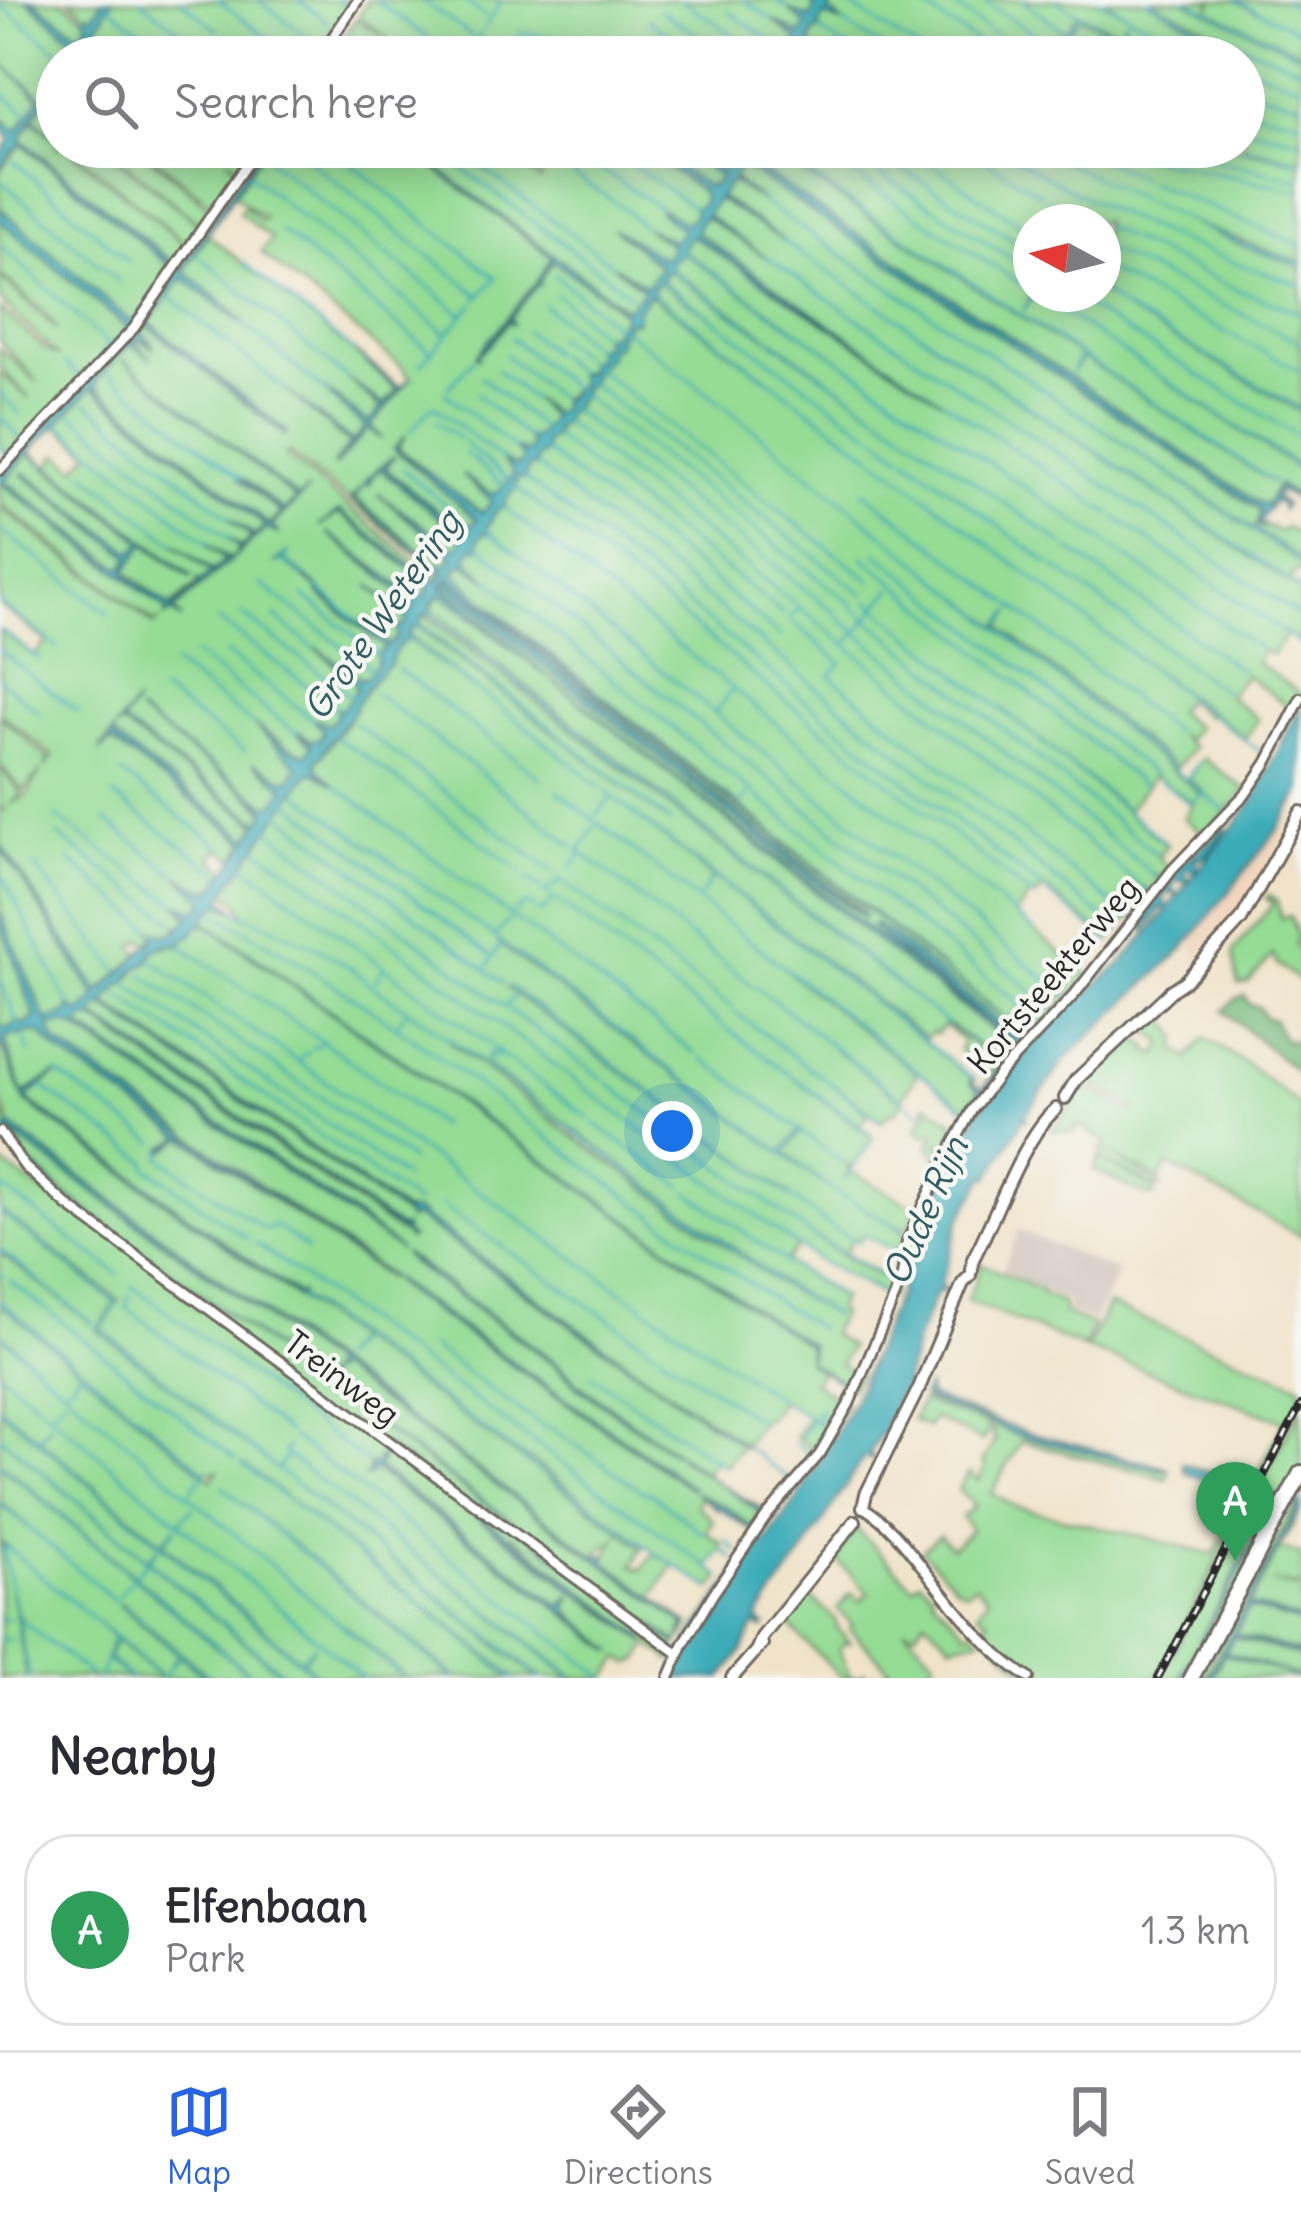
<!DOCTYPE html>
<style>
body{margin:0;font-family:Delius,sans-serif;background:#f7f7f7;color:#2b2b33}
.compass{position:absolute;left:1013px;top:204px;width:108px;height:108px;border-radius:50%;background:#fff;box-shadow:0 6px 30px #0003;rotate:277deg}
.you{position:absolute;left:672px;top:1131px;width:42px;height:42px;margin:-30px;border:9px solid #fff;border-radius:50%;background:#1a73e8;box-shadow:0 0 0 18px #1a73e833}
.badge{display:grid;place-items:center;width:78px;height:78px;border-radius:50%;background:#2563eb;color:#fff;font-size:39px;font-weight:700}
.pin{position:absolute;translate:-50% -99px;filter:drop-shadow(0 3px 6px #0008)}
.pin::after{content:'';position:absolute;top:63px;width:42px;height:36px;background:inherit;clip-path:polygon(0 0,100% 0,50% 100%)}
.list{margin:0;padding:0;list-style:none}
h2{display:flex;justify-content:space-between;align-items:center;height:156px;margin:0;padding:0 48px;font-size:51px}
h2 small{font-size:39px;font-weight:400;color:#7c7c81}
.list li{display:grid;grid-template-columns:78px 1fr auto;gap:36px;align-items:center;box-sizing:border-box;height:192px;margin:0 24px 24px;padding:0 24px;border:3px solid #e1e1e2;border-radius:48px}
.list b{display:block;font-size:45px;white-space:nowrap}
.list p{margin:0;font-size:39px;white-space:nowrap;color:#7c7c81}
.list em{font-size:39px;font-style:normal;color:#7c7c81}
.icon{flex:none;width:66px;height:66px;fill:none;stroke:currentColor;stroke-width:2;stroke-linecap:round;stroke-linejoin:round}
.map{position:relative;flex:none;width:1301px;height:1678px;overflow:hidden}
.search{position:absolute;background:#fff;box-shadow:0 6px 30px #0003;left:36px;right:36px;top:36px;height:132px;display:flex;align-items:center;gap:30px;box-sizing:border-box;padding:0 42px;border-radius:66px;color:#7c7c81;font-size:45px}
.sheet{height:372px;background:#fff}
nav{display:flex;justify-content:space-around;align-items:center;box-sizing:border-box;height:168px;border-top:3px solid #e1e1e2;background:#fff;font-size:33px;color:#7c7c81}
nav a{display:grid;justify-items:center;gap:6px}
nav .on{color:#2563eb}
.map>svg:first-child{display:block}
.built{fill:#f1d5bd}
.industrial{fill:#cec1ba}
.green{fill:#95dc95;stroke:#608460;stroke-width:3;fill-rule:evenodd}
.forest{fill:#78bc7e;stroke:#527454;stroke-width:3}
.water{fill:#3babb8;stroke:#336b72;stroke-width:3}
.lines{fill:none;stroke-linecap:round;stroke-linejoin:round}
.stream{stroke:#3babb8;stroke-width:3}
.minor-casing{stroke:#706b62;stroke-width:14}
.major-casing{stroke:#706b62;stroke-width:16}
.highway-casing{stroke:#706b62;stroke-width:20}
.minor{stroke:#fff;stroke-width:8}
.major{stroke:#fff;stroke-width:10}
.highway{stroke:#fff;stroke-width:14}
.rail-casing{stroke:#2b2b2b;stroke-width:8}
.rail{stroke:#f6f6f2;stroke-width:3;stroke-dasharray:9;stroke-linecap:butt}
.labels{text-anchor:middle;stroke-width:9;stroke-linejoin:round;paint-order:stroke}
.street-label{font-size:33px;fill:#2b2b2b;stroke:#f6f6f2}
.water-label{font-size:36px;font-style:italic;fill:#315e63;stroke:#f6f6f2}
</style>
<div class="map">
<svg width="1301" height="1678" viewBox="0 0 1301 1678">
<rect width="100%" height="100%" fill="#f6f6f2"/>
<filter id="ink" filterUnits="userSpaceOnUse"><feTurbulence type="fractalNoise" baseFrequency=".00833" numOctaves="2"/><feDisplacementMap in="SourceGraphic" scale="24" xChannelSelector="R" yChannelSelector="G"/><feConvolveMatrix kernelMatrix="1 2 1 2 8 2 1 2 1" color-interpolation-filters="sRGB"/></filter>
<filter id="wash" filterUnits="userSpaceOnUse"><feTurbulence type="fractalNoise" baseFrequency=".004" numOctaves="4" result="noise"/><feDisplacementMap in="SourceGraphic" scale="48" xChannelSelector="R" yChannelSelector="G"/><feGaussianBlur stdDeviation="2.7" result="paint"/><feColorMatrix in="noise" values="0 0 0 0 0 0 0 0 0 0 0 0 0 0 0 0 0 1.4 0 .05"/><feComposite in="paint" operator="in"/></filter>
<g filter="url(#wash)">
<rect width="100%" height="100%" fill="#f0e3c9"/>
<path class="built" d="M 1279,828 L 1286,832 L 1241,910 L 1200,958 L 1191,940 Z"/>
<path class="industrial" d="M 1019,1230 L 1118,1272 L 1093,1322 L 1066,1310 L 1069,1302 L 1002,1270 Z"/>
<path class="green" d="M 0,0 L 27,0 L 68,34 L 76,44 L 67,56 L 57,57 L 57,71 L 49,74 L 54,79 L 50,87 L 17,132 L 0,118 L 0,35 L 3,36 L 0,33 Z
M 33,0 L 62,0 L 80,14 L 82,10 L 69,0 L 99,0 L 102,3 L 80,34 Z
M 113,0 L 354,0 L 315,57 L 102,57 L 86,44 Z
M 367,0 L 807,0 L 815,7 L 810,18 L 795,14 L 806,26 L 801,35 L 781,27 L 798,40 L 792,50 L 774,43 L 788,57 L 769,57 L 764,54 L 765,57 L 328,57 L 356,19 L 390,40 L 359,16 Z
M 833,0 L 1097,0 L 1125,13 L 1103,0 L 1144,0 L 1203,31 L 1252,49 L 1150,0 L 1182,0 L 1301,55 L 1301,67 L 1292,65 L 1301,69 L 1301,160 L 1243,147 L 1244,109 L 1260,111 L 1244,107 L 1244,57 L 1222,57 L 1213,54 L 1217,57 L 1164,57 L 1121,33 L 1126,20 L 1119,32 L 1075,11 L 1077,15 L 1066,31 L 1058,29 L 1093,47 L 1069,33 L 1079,17 L 1160,57 L 801,57 L 815,31 L 820,30 L 819,25 L 824,16 L 838,18 L 829,11 Z
M 1186,0 L 1211,0 L 1210,8 L 1214,0 L 1233,0 L 1258,12 L 1237,0 L 1301,0 L 1301,52 Z
M 57,82 L 57,108 L 46,102 L 57,111 L 57,137 L 34,121 L 57,140 L 57,147 L 66,147 L 185,245 L 185,250 L 174,263 L 21,139 Z
M 22,144 L 172,266 L 141,316 L 131,322 L 0,208 L 0,170 Z
M 69,147 L 102,147 L 199,225 L 198,230 L 187,244 Z
M 106,147 L 138,147 L 211,209 L 200,224 Z
M 141,147 L 255,147 L 239,166 L 227,159 L 238,170 L 229,185 L 224,186 L 217,204 L 213,205 Z
M 265,147 L 493,147 L 540,180 L 542,177 L 498,147 L 639,147 L 704,193 L 703,202 L 695,209 L 695,214 L 685,224 L 660,209 L 684,231 L 673,242 L 647,228 L 672,246 L 664,259 L 624,236 L 660,267 L 647,286 L 622,271 L 645,290 L 626,309 L 610,301 L 624,314 L 611,335 L 604,335 L 605,343 L 596,348 L 597,356 L 589,362 L 589,370 L 578,374 L 579,384 L 560,399 L 561,408 L 554,413 L 546,411 L 552,418 L 538,436 L 528,438 L 531,445 L 528,452 L 515,450 L 523,456 L 522,463 L 519,466 L 508,464 L 514,473 L 500,491 L 493,495 L 472,484 L 490,499 L 491,503 L 484,512 L 479,513 L 398,448 L 397,451 L 476,519 L 476,523 L 470,525 L 470,531 L 457,526 L 387,470 L 389,460 L 380,469 L 462,537 L 461,545 L 456,549 L 396,507 L 452,557 L 450,564 L 444,567 L 420,552 L 444,572 L 437,583 L 428,579 L 341,513 C 366,537 413,562 428,592 L 421,600 L 417,598 L 353,552 L 408,599 L 415,608 L 409,614 L 380,595 L 407,620 L 394,641 L 378,654 L 378,660 L 366,679 L 358,677 L 316,648 L 356,684 C 357,693 348,705 341,711 L 337,709 L 336,718 L 329,725 L 315,720 L 324,732 L 317,740 L 312,741 L 300,732 L 299,734 L 311,745 L 310,751 L 304,755 L 261,730 L 298,766 L 289,780 L 269,774 L 284,786 L 282,795 L 270,806 L 247,794 L 266,812 L 235,859 L 220,848 L 212,858 L 227,871 L 215,888 L 205,890 L 184,879 L 204,897 L 203,906 L 196,911 L 185,910 L 189,921 C 177,932 171,936 154,932 L 155,938 L 149,943 L 142,940 L 133,947 L 139,954 L 135,960 L 98,992 L 3,848 L 0,849 L 0,812 L 7,808 L 0,810 L 0,768 L 22,794 L 10,804 L 26,796 L 41,771 L 23,791 L 0,765 L 0,716 L 48,758 L 45,767 L 53,756 L 0,713 L 0,630 L 34,656 L 47,642 L 0,606 L 0,507 L 154,625 L 160,619 L 156,623 L 134,607 L 0,503 L 0,486 L 27,455 L 31,455 L 140,539 L 141,543 L 122,569 L 10,485 L 5,485 L 168,610 L 166,613 L 174,613 L 173,610 L 232,559 L 216,552 L 226,559 L 224,563 L 169,607 L 125,570 L 145,544 L 191,576 L 49,466 L 58,454 L 77,468 L 90,452 L 55,425 L 135,338 L 153,348 L 151,341 L 141,331 L 146,324 L 285,435 L 149,322 L 182,278 L 243,323 L 184,271 L 207,234 L 353,351 L 398,391 L 411,378 L 401,366 L 261,253 L 272,239 L 239,213 L 244,206 L 261,221 L 264,218 L 234,195 ZM 289,453 L 421,558 L 440,575 L 438,578 L 430,574 L 284,454 Z
M 645,147 L 679,147 L 714,172 L 719,179 L 709,187 L 705,187 Z
M 749,147 L 762,147 L 1080,356 L 1072,372 L 1083,358 L 1273,483 L 768,147 L 1033,147 L 1041,151 L 1037,147 L 1234,147 L 1301,162 L 1301,263 L 1185,220 L 1247,248 L 1301,266 L 1301,409 L 1131,313 L 1301,412 L 1301,468 L 1163,379 L 1301,471 L 1301,500 L 1278,485 L 1264,507 L 748,161 L 744,156 ZM 1031,222 L 1103,222 L 1103,294 L 1036,294 L 1023,311 L 1032,294 L 1028,291 L 1031,291 Z
M 745,168 L 873,250 L 1260,511 L 1257,525 L 1270,527 L 1279,532 L 1286,527 L 1301,536 L 1301,561 L 1257,530 L 1256,526 L 1252,528 L 1104,430 L 1301,564 L 1301,572 L 1297,571 L 1289,581 L 928,339 L 1301,591 L 1301,643 L 1279,629 L 1286,635 L 1272,655 L 1263,651 L 1256,662 L 1300,693 L 1291,708 L 1245,675 L 1228,696 L 1258,719 L 1245,738 L 1128,651 L 1210,714 L 1207,717 L 1186,700 L 1176,711 L 1196,728 L 1187,740 L 1178,735 L 1193,747 L 1176,768 L 1001,627 L 1012,611 L 998,626 L 961,597 L 1202,795 L 1204,792 L 1188,779 L 1203,758 L 1246,790 L 1205,835 L 1184,818 L 1193,803 L 1154,776 L 1127,810 L 1002,709 L 1167,845 L 1158,857 L 1170,868 L 1159,877 L 1149,871 L 1159,880 L 1150,892 L 1138,884 L 1150,895 L 1110,940 L 1044,888 L 1035,898 L 1030,895 L 1015,915 L 1088,975 L 1069,996 L 1058,988 L 1066,997 L 1043,1024 L 1021,1007 L 1009,1022 L 1029,1037 L 1022,1051 L 1001,1036 L 987,1054 L 1000,1064 L 993,1075 L 959,1050 L 963,1041 L 944,1025 L 936,1034 L 932,1032 L 926,1039 L 640,818 L 712,877 L 706,887 L 714,877 L 971,1078 L 970,1082 L 979,1090 L 969,1110 L 790,974 L 917,1073 L 902,1099 L 834,1048 L 903,1102 L 894,1114 L 890,1112 L 882,1121 L 835,1086 L 869,1114 L 859,1125 L 794,1078 L 873,1138 L 852,1167 L 846,1165 L 849,1170 L 845,1179 L 852,1172 L 918,1209 L 906,1229 L 890,1223 L 905,1233 L 898,1251 L 863,1235 L 859,1241 L 852,1238 L 845,1254 L 808,1233 L 843,1256 L 894,1283 L 889,1297 L 819,1261 L 798,1246 L 785,1262 L 841,1298 L 837,1310 L 840,1314 L 831,1334 L 850,1347 L 840,1364 L 859,1374 L 851,1387 L 822,1370 L 813,1382 L 845,1403 L 816,1450 L 795,1438 L 808,1417 L 782,1400 L 767,1419 L 764,1418 L 744,1444 L 593,1340 L 742,1445 L 725,1466 L 715,1459 L 705,1473 L 578,1384 L 558,1364 L 404,1254 L 557,1366 L 579,1388 L 762,1513 L 756,1524 L 751,1527 L 727,1507 L 701,1495 L 697,1505 L 713,1520 L 706,1532 L 720,1542 L 722,1549 L 708,1567 L 721,1577 L 712,1589 L 674,1565 L 652,1597 L 606,1562 L 606,1556 L 617,1538 L 610,1545 L 605,1545 L 595,1556 L 9,1125 L 7,1127 L 9,1131 L 327,1361 L 330,1367 L 328,1371 L 331,1373 L 335,1367 L 689,1626 L 673,1652 L 672,1661 L 648,1644 L 640,1659 L 630,1664 L 620,1658 L 607,1678 L 576,1678 L 408,1549 L 572,1678 L 542,1678 L 301,1488 L 538,1678 L 516,1678 L 242,1463 L 512,1678 L 457,1678 L 222,1486 L 452,1678 L 406,1678 L 342,1624 L 402,1678 L 321,1678 L 302,1661 L 314,1646 L 300,1660 L 165,1545 L 164,1543 L 176,1527 L 161,1542 L 39,1439 L 51,1423 L 38,1438 L 0,1407 L 0,1336 L 24,1354 L 0,1333 L 0,1304 L 80,1370 L 74,1379 L 81,1371 L 204,1474 L 212,1479 L 218,1471 L 206,1472 L 0,1301 L 0,1253 L 92,1324 L 0,1250 L 0,1212 L 116,1303 L 97,1330 L 278,1470 L 101,1329 L 120,1301 L 0,1210 L 0,1162 L 58,1202 L 25,1170 L 0,1137 L 0,1110 L 6,1121 L 9,1120 L 0,1096 L 0,1040 L 25,1101 L 353,1338 L 339,1359 L 355,1339 L 620,1530 L 619,1534 L 622,1532 L 643,1548 L 633,1565 L 641,1570 L 654,1553 L 667,1561 L 533,1461 L 511,1449 L 29,1101 L 27,1096 L 56,1074 L 23,1094 L 5,1040 L 5,1037 L 39,1032 L 59,1052 L 389,1279 L 390,1277 L 378,1268 L 65,1048 L 56,1042 L 48,1027 L 68,1024 L 79,1030 L 378,1233 L 79,1026 C 83,1019 88,1017 95,1020 L 400,1233 L 404,1232 L 404,1228 L 398,1227 L 94,1016 L 97,1010 L 104,1005 L 263,1115 L 106,1004 L 106,1001 L 122,984 L 126,983 L 139,967 L 150,961 L 152,953 L 156,949 L 180,943 L 198,925 L 206,924 C 203,916 213,906 221,904 L 245,916 L 238,902 L 225,892 L 308,773 L 314,772 L 331,782 L 319,770 L 316,763 C 327,746 341,732 351,716 C 361,700 347,713 360,698 C 368,687 377,677 385,666 L 391,664 C 392,655 399,644 407,639 L 477,691 L 408,635 L 415,625 L 670,823 L 420,624 L 424,614 L 924,1005 L 430,609 L 437,598 L 443,596 L 513,649 L 444,590 L 442,584 L 449,577 L 523,633 L 459,580 L 454,572 L 461,564 L 481,574 L 467,559 L 470,549 L 483,533 L 488,533 L 487,527 L 498,509 L 505,508 L 505,501 L 516,488 L 516,480 L 524,477 L 529,467 L 537,466 L 536,459 L 545,452 L 545,443 L 554,437 C 556,417 579,407 584,387 L 590,383 C 591,377 599,365 603,359 L 607,358 L 610,348 L 617,345 C 618,335 623,328 630,321 L 637,320 L 638,309 L 648,296 L 653,297 L 772,382 L 652,293 L 653,286 L 658,282 L 711,317 L 662,281 L 668,270 L 871,409 L 671,269 L 672,260 L 683,253 L 840,360 L 682,250 L 690,237 L 696,236 L 872,353 L 697,233 L 697,227 L 705,217 L 740,239 L 706,214 L 717,199 L 738,212 L 719,197 L 728,183 L 733,183 L 753,195 L 733,178 L 737,169 ZM 448,580 L 861,910 L 864,916 L 818,884 L 446,587 L 444,583 ZM 666,770 L 991,1028 L 990,1029 ZM 875,925 L 892,935 L 1022,1041 L 1015,1041 L 891,943 L 874,927 ZM 499,941 L 782,1152 L 800,1129 L 801,1131 L 785,1152 L 829,1188 L 500,945 ZM 509,986 L 790,1195 L 790,1196 L 507,988 ZM 448,1041 L 489,1067 L 782,1283 L 834,1316 L 780,1285 L 565,1130 ZM 395,1281 L 671,1472 L 693,1489 L 404,1291 ZM 381,1443 L 510,1538 L 512,1535 L 647,1642 L 574,1591 ZM 383,1452 L 385,1453 L 377,1468 L 561,1607 L 569,1597 L 571,1599 L 566,1606 L 568,1612 L 610,1647 L 376,1471 L 366,1476 L 371,1469 L 368,1464 L 374,1465 Z
M 0,221 L 130,330 L 0,465 L 8,456 L 0,446 L 0,373 L 30,399 L 0,367 L 0,349 L 38,382 L 0,341 L 0,309 L 45,349 L 59,357 L 0,300 L 0,277 L 57,330 L 48,316 L 0,274 Z
M 0,851 L 5,855 L 24,882 L 96,995 L 97,998 L 80,1013 L 69,1013 L 46,1020 L 0,911 Z
M 1269,895 L 1277,901 L 1281,918 L 1290,916 L 1298,937 L 1295,942 L 1301,955 L 1301,982 L 1277,964 L 1273,955 L 1248,983 L 1238,984 L 1233,952 L 1273,904 L 1266,898 Z
M 0,922 L 35,1017 L 28,1024 L 17,1022 L 6,1028 L 0,1026 Z
M 1160,1012 L 1179,1037 L 1176,1049 L 1189,1058 L 1205,1038 L 1249,1066 L 1301,1107 L 1301,1236 L 1168,1165 L 1160,1179 L 1106,1152 L 1162,1184 L 1160,1188 L 1101,1160 L 1156,1190 L 1153,1197 L 1144,1194 L 1094,1170 L 1107,1142 L 1079,1125 L 1074,1132 L 1052,1130 L 1086,1087 L 1129,1112 L 1134,1111 L 1135,1108 L 1090,1083 L 1135,1037 L 1149,1047 L 1147,1051 L 1158,1055 L 1164,1042 L 1143,1028 Z
M 927,1104 L 958,1125 L 945,1147 L 935,1142 L 945,1150 L 939,1160 L 928,1146 L 935,1135 L 930,1131 L 924,1136 L 916,1129 L 928,1112 L 924,1108 Z
M 982,1264 L 1040,1290 L 1042,1294 L 1062,1303 L 1064,1313 L 1093,1326 L 1084,1348 L 967,1301 Z
M 1108,1305 L 1301,1385 L 1301,1399 L 1253,1490 L 1250,1487 L 1284,1421 L 1087,1349 Z
M 922,1401 L 991,1426 L 982,1441 L 933,1418 L 928,1427 L 912,1420 Z
M 1301,1408 L 1301,1468 L 1189,1678 L 1160,1678 Z
M 0,1410 L 28,1433 L 319,1678 L 289,1678 L 149,1561 L 158,1548 L 147,1559 L 4,1440 L 286,1678 L 255,1678 L 0,1462 Z
M 996,1425 L 1016,1435 L 1168,1470 L 1167,1479 L 1021,1441 L 992,1493 L 1013,1506 L 1041,1513 L 1214,1554 L 1247,1491 L 1252,1493 L 1156,1678 L 1034,1678 L 1003,1651 L 983,1628 L 989,1621 L 978,1611 L 988,1598 L 975,1585 L 966,1591 L 957,1587 L 922,1551 L 939,1535 L 952,1548 L 971,1530 L 962,1517 L 975,1506 L 958,1490 L 969,1473 L 978,1481 L 986,1466 L 982,1463 L 996,1438 L 991,1435 Z
M 0,1465 L 253,1678 L 212,1678 L 121,1603 L 120,1606 L 178,1654 L 170,1667 L 180,1656 L 206,1678 L 164,1678 L 100,1624 L 113,1638 L 106,1660 L 128,1676 L 108,1658 L 116,1640 L 161,1678 L 29,1678 L 19,1621 L 22,1619 L 18,1616 L 11,1590 L 27,1678 L 0,1678 L 0,1543 L 4,1549 L 8,1547 L 0,1541 L 0,1505 L 28,1526 L 0,1502 Z
M 1294,1504 L 1297,1508 L 1207,1678 L 1201,1678 Z
M 856,1529 L 913,1586 L 920,1580 L 932,1591 L 933,1597 L 968,1632 L 973,1629 L 981,1638 L 952,1644 L 925,1619 L 915,1632 L 904,1628 L 935,1659 L 931,1665 L 941,1678 L 898,1678 L 849,1628 L 852,1624 L 837,1609 L 851,1593 L 860,1601 L 869,1593 L 836,1559 Z
M 1280,1549 L 1301,1554 L 1301,1587 L 1272,1582 L 1301,1589 L 1301,1620 L 1249,1605 Z
M 808,1594 L 835,1620 L 838,1629 L 850,1642 L 845,1642 L 839,1649 L 849,1675 L 858,1678 L 864,1673 L 869,1678 L 873,1674 L 879,1678 L 887,1670 L 894,1678 L 842,1678 L 786,1622 Z
M 1249,1608 L 1301,1623 L 1301,1653 L 1235,1634 Z
M 1234,1637 L 1301,1656 L 1301,1678 L 1291,1674 L 1297,1678 L 1211,1678 Z"/>
<path class="forest" d="M 1245,996 L 1249,1004 L 1259,1007 L 1264,1017 L 1274,1020 L 1283,1040 L 1291,1040 L 1301,1048 L 1301,1075 L 1224,1011 L 1235,999 Z"/>
<path class="water" d="M 27,0 L 33,0 L 80,34 L 88,23 L 83,16 L 87,13 L 91,16 L 102,4 L 99,0 L 113,0 L 87,44 L 102,57 L 85,46 L 75,57 L 63,57 L 67,56 L 76,44 L 74,40 Z
M 807,0 L 833,0 L 829,11 L 843,23 L 824,16 L 819,25 L 820,31 L 815,31 L 811,38 L 811,47 L 805,48 L 801,57 L 788,57 L 768,39 L 791,50 L 798,40 L 773,20 L 801,35 L 806,25 L 788,9 L 810,18 L 815,7 Z
M 0,62 L 41,96 L 50,91 L 45,99 L 57,108 L 57,111 L 44,101 L 33,118 L 57,140 L 32,120 L 21,139 L 173,263 L 182,252 L 171,267 L 22,144 L 11,153 L 0,170 L 0,156 L 10,139 L 0,125 L 0,118 L 17,131 L 40,98 Z
M 260,147 L 265,147 L 184,270 L 243,321 L 243,324 L 182,278 L 149,322 L 287,432 L 285,435 L 147,325 L 141,332 L 154,348 L 137,338 L 134,341 L 151,358 L 134,346 L 126,347 L 123,343 L 132,332 L 0,221 L 0,208 L 130,321 L 137,318 L 181,266 Z
M 435,147 L 429,162 L 626,309 L 644,290 L 613,265 L 647,286 L 660,266 L 613,228 L 664,259 L 672,246 L 645,227 L 673,241 L 683,231 L 659,211 L 660,208 L 686,224 L 695,214 L 694,208 L 700,205 L 704,199 L 700,190 L 639,147 L 645,147 L 709,187 L 717,182 L 719,176 L 679,147 L 723,170 L 729,164 L 729,159 L 715,147 L 722,147 L 734,154 L 740,147 L 749,147 L 745,156 L 748,162 L 1254,500 L 1266,506 L 1278,485 L 1301,500 L 1301,503 L 1280,491 L 1275,497 L 1285,505 L 1281,511 L 1282,506 L 1274,501 L 1259,522 L 1270,528 L 1257,525 L 1260,510 L 755,174 L 740,168 L 733,178 L 734,181 L 762,200 L 733,183 L 728,184 L 720,197 L 783,240 L 717,199 L 707,215 L 766,257 L 705,217 L 697,227 L 697,233 L 944,402 L 692,236 L 684,244 L 683,252 L 672,260 L 671,271 L 664,273 L 662,282 L 653,286 L 654,295 L 648,296 L 638,309 L 637,321 L 630,321 C 623,328 618,335 617,345 L 610,349 L 608,358 L 603,360 L 598,370 L 593,373 L 590,383 L 584,387 L 582,396 L 575,401 L 573,410 L 565,414 L 563,423 L 554,429 L 554,437 L 545,443 L 546,452 L 536,459 L 537,466 L 529,467 L 524,478 L 516,480 L 516,488 L 506,500 L 505,508 L 498,509 L 487,527 L 490,534 L 483,533 L 478,542 L 479,548 L 471,549 L 467,559 L 488,580 L 464,564 L 458,566 L 455,574 L 496,611 L 1030,1038 L 448,577 L 441,586 L 444,590 L 549,677 L 443,596 L 438,596 L 431,605 L 432,612 L 429,615 L 424,614 L 418,626 L 412,628 L 408,635 L 412,638 C 401,641 392,653 391,664 C 380,670 366,688 359,700 C 355,705 354,712 350,718 C 348,720 345,721 343,724 C 333,736 326,749 316,763 L 319,770 L 336,786 L 314,772 L 308,774 L 225,892 L 223,899 L 236,911 L 219,904 L 206,915 L 205,922 L 769,1319 L 810,1345 L 811,1346 L 809,1362 L 851,1388 L 808,1363 L 809,1346 L 770,1321 L 205,924 L 198,925 L 192,935 L 182,941 L 181,946 C 170,943 157,946 150,956 L 151,961 C 142,962 128,975 127,984 L 122,984 L 106,1001 L 106,1004 L 405,1212 L 416,1211 L 747,1449 L 416,1217 L 408,1220 L 406,1216 L 104,1006 L 97,1010 L 94,1016 L 398,1227 L 405,1228 L 404,1233 L 411,1238 L 408,1239 L 398,1229 L 95,1020 L 89,1018 L 82,1021 L 79,1026 L 359,1218 L 400,1250 L 79,1030 L 68,1024 L 49,1026 L 56,1042 L 391,1279 L 185,1138 L 182,1138 L 165,1152 L 163,1149 L 179,1139 L 179,1135 L 59,1052 L 39,1032 L 6,1037 L 8,1053 L 23,1094 L 57,1073 L 28,1096 L 29,1101 L 296,1294 L 300,1293 L 298,1298 L 25,1101 L 0,1040 L 0,1026 L 10,1028 L 17,1022 L 25,1025 L 35,1017 L 0,922 L 0,911 L 46,1020 L 69,1013 L 70,1006 L 80,1013 L 96,998 L 24,882 L 0,849 L 3,847 L 99,992 C 119,977 136,957 155,938 L 152,931 L 169,935 L 179,930 L 177,925 L 182,926 L 189,917 L 177,904 L 196,911 L 205,901 L 178,876 L 205,890 L 213,890 L 246,844 L 245,841 L 111,741 L 99,751 L 114,732 L 114,737 L 249,839 L 258,824 L 123,725 L 116,728 L 136,703 L 123,721 L 125,725 L 256,820 L 262,819 L 266,811 L 261,804 L 138,712 L 267,805 L 274,804 L 285,788 L 253,762 L 286,780 L 292,777 L 298,766 L 254,725 C 270,734 290,754 307,754 L 311,745 L 298,734 L 299,732 L 312,741 L 321,738 L 323,729 L 314,721 L 317,719 L 330,725 L 336,718 L 337,708 L 341,711 L 357,688 L 351,679 L 316,647 L 362,680 C 370,676 379,662 377,654 L 386,648 L 319,594 L 317,588 L 283,560 L 277,561 L 288,552 L 283,558 L 319,588 L 321,594 L 390,645 L 398,635 L 396,628 L 404,625 L 407,620 L 369,585 L 409,614 L 415,607 L 408,598 L 327,532 L 417,598 L 424,598 L 429,589 L 411,570 L 339,513 L 319,527 L 339,511 L 428,579 L 437,582 L 444,572 L 351,498 L 363,487 L 354,498 L 434,561 L 444,566 L 452,560 L 450,554 L 378,494 L 456,549 L 462,541 L 460,534 L 380,469 L 372,477 L 369,486 L 364,483 C 374,472 384,464 395,456 L 386,467 L 387,470 L 457,526 L 470,531 L 468,524 L 476,523 L 476,519 L 394,449 L 406,435 L 398,448 L 401,452 L 482,513 L 491,503 L 490,499 L 462,475 L 492,494 C 499,492 510,479 514,473 L 502,460 L 519,466 L 523,457 L 515,449 L 528,452 L 531,445 L 528,438 L 538,436 L 551,418 L 533,399 L 552,413 L 557,412 L 562,404 L 559,399 L 566,398 L 579,384 L 576,372 L 581,374 L 587,372 L 587,361 L 596,359 L 594,348 L 601,347 L 605,343 L 602,335 L 611,335 L 624,316 L 620,308 L 553,261 L 539,281 L 540,285 L 537,285 L 510,318 L 514,325 L 508,321 L 490,345 L 478,355 L 480,359 L 476,356 L 536,283 L 552,257 L 425,161 Z
M 120,346 L 124,350 L 97,380 L 96,387 L 267,523 L 271,524 L 281,513 L 239,479 L 243,478 L 283,511 L 296,499 L 122,359 L 298,498 L 308,490 L 272,526 L 278,533 L 266,529 L 235,556 L 239,547 L 227,538 L 241,547 L 252,538 L 229,518 L 255,536 L 265,526 L 92,388 L 30,452 L 192,576 L 190,577 L 145,544 L 125,573 L 172,607 L 198,586 L 198,580 L 202,581 L 211,572 L 174,543 L 213,571 L 225,559 L 207,544 L 228,558 L 233,558 L 174,610 L 182,619 L 171,612 L 166,616 L 167,610 L 4,485 L 10,485 L 115,565 L 123,568 L 130,559 L 128,555 L 23,475 L 24,473 L 132,552 L 141,543 L 140,539 L 31,455 L 27,455 L 0,486 L 0,475 Z
M 353,351 L 400,387 L 412,377 L 371,426 L 382,439 L 368,429 L 335,466 L 333,465 L 350,444 L 287,391 L 353,442 L 365,427 L 330,397 L 328,391 L 368,423 L 381,408 L 348,379 L 383,405 L 398,390 Z
M 447,580 L 865,916 L 863,917 L 818,884 L 446,587 Z
M 550,678 L 1019,1048 L 972,1107 L 969,1105 L 979,1091 L 972,1084 L 971,1078 L 974,1078 L 973,1083 L 982,1089 L 1000,1064 L 948,1024 L 1001,1062 L 1016,1049 L 870,936 Z
M 1301,705 L 1301,791 L 1279,828 L 1185,947 L 1065,1060 L 1025,1116 L 1027,1119 L 1023,1119 L 989,1178 L 985,1177 L 960,1219 L 940,1286 L 952,1292 L 951,1294 L 938,1290 C 931,1305 924,1320 918,1336 C 912,1351 910,1367 904,1383 L 914,1386 L 925,1361 L 913,1393 L 903,1388 L 884,1424 L 891,1429 L 890,1432 L 881,1433 L 869,1454 L 878,1462 L 864,1457 L 802,1555 L 757,1619 L 765,1626 L 762,1629 L 756,1625 L 754,1627 L 741,1653 L 722,1678 L 672,1678 L 692,1635 L 744,1562 L 766,1540 L 796,1501 L 852,1403 L 911,1263 L 933,1201 L 953,1157 L 977,1115 L 1028,1047 L 1070,1006 L 1120,965 L 1167,911 L 1161,909 L 1145,930 L 1135,922 L 1181,864 L 1216,835 L 1224,821 L 1226,830 L 1205,858 L 1195,859 L 1199,868 L 1196,872 L 1186,869 L 1184,872 L 1189,878 L 1187,883 L 1175,880 L 1173,885 L 1176,895 L 1169,893 L 1165,895 L 1164,902 L 1168,908 L 1252,803 Z
M 875,924 L 891,935 L 1022,1040 L 1019,1044 L 1015,1041 L 891,943 L 873,926 Z
M 10,1125 L 595,1556 L 605,1556 L 606,1562 L 688,1624 L 680,1640 L 685,1624 L 336,1368 L 331,1373 L 328,1372 L 330,1366 L 327,1361 L 10,1132 L 29,1161 L 64,1193 L 319,1381 L 326,1374 L 324,1385 L 678,1643 L 675,1644 L 56,1188 L 30,1164 L 8,1135 L 6,1131 Z
M 403,1253 L 558,1364 L 578,1384 L 715,1481 L 767,1512 L 753,1531 L 720,1509 L 715,1509 L 714,1506 L 695,1492 L 729,1509 L 750,1527 L 756,1524 L 762,1513 L 579,1388 L 557,1366 L 410,1262 Z
M 394,1280 L 671,1472 L 693,1490 L 404,1291 L 395,1284 Z
M 928,1387 L 928,1396 L 1024,1432 L 1171,1469 L 1155,1469 L 1012,1434 L 993,1424 L 923,1398 L 922,1395 Z
M 382,1442 L 647,1639 L 645,1641 L 577,1591 L 573,1592 L 571,1587 L 410,1467 Z
M 384,1451 L 385,1452 L 377,1468 L 561,1606 L 569,1597 L 571,1598 L 567,1606 L 568,1612 L 615,1652 L 376,1471 L 364,1478 L 370,1469 L 368,1465 L 374,1465 Z
M 1183,1463 L 1250,1487 L 1257,1492 L 1261,1491 L 1298,1504 L 1301,1501 L 1301,1509 L 1249,1605 L 1301,1620 L 1301,1623 L 1249,1608 L 1235,1634 L 1301,1653 L 1301,1656 L 1234,1637 L 1225,1652 L 1301,1678 L 1224,1654 L 1211,1678 L 1207,1678 L 1297,1509 L 1296,1505 L 1278,1500 L 1183,1678 L 1180,1678 L 1274,1500 L 1190,1475 L 1184,1471 Z"/>
<g class="lines">
<path class="stream" d="M 140,0 L 214,57
M 180,0 L 219,31
M 218,0 L 292,57
M 258,0 L 321,47
M 298,0 L 328,22
M 337,0 L 347,7
M 375,0 L 455,57
M 421,0 L 472,36
M 463,0 L 485,16
M 681,0 L 752,47
M 743,0 L 773,20
M 775,0 L 788,9
M 913,0 L 999,57
M 946,0 L 1027,57
M 982,0 L 1069,57
M 1022,0 L 1067,33 L 1113,57
M 1056,0 L 1066,7
M 1100,0 L 1174,38 L 1219,57
M 1147,0 L 1204,29 L 1301,68
M 1185,0 L 1301,54
M 1236,0 L 1301,32
M 1283,0 L 1301,10
M 847,3 L 929,57
M 0,4 L 59,52
M 109,6 L 174,57
M 1070,9 L 1163,57
M 660,10 L 731,57
M 728,11 L 768,39
M 648,20 L 703,57
M 843,23 L 898,57
M 484,28 L 502,0
M 520,31 L 560,40
M 820,31 L 861,57
M 1067,33 L 1078,17
M 1119,33 L 1127,19
M 108,34 L 138,57
M 517,35 L 547,57
M 227,37 L 253,57
M 350,41 L 372,57
M 390,41 L 412,57
M 631,43 L 652,57
M 1199,44 L 1204,29
M 573,45 L 589,48
M 811,47 L 829,57
M 464,57 L 481,33
M 501,57 L 511,42
M 1244,66 L 1301,85
M 1244,88 L 1301,103
M 0,91 L 29,115
M 1244,108 L 1301,121
M 1244,127 L 1301,140
M 292,147 L 480,296
M 330,147 L 496,278 L 477,299
M 532,147 L 619,205 L 645,227
M 567,147 L 660,208
M 607,147 L 694,208
M 812,147 L 1025,287
M 839,147 L 1031,271
M 868,147 L 1031,251
M 907,147 L 1021,225
M 965,147 L 1042,195
M 999,147 C 1091,208 1196,251 1301,285
M 1035,147 L 1139,199
M 1080,147 L 1142,179
M 1128,147 L 1164,162 L 1301,191
M 1158,147 L 1301,180
M 1240,147 L 1301,161
M 444,155 L 608,277 L 630,296
M 394,157 L 401,147
M 268,159 L 463,315 L 447,334
M 784,159 L 1273,482
M 472,160 L 613,265
M 14,161 L 129,262
M 248,174 L 279,198
M 1149,182 L 1301,245
M 3,183 L 119,282
M 1048,199 L 1095,222
M 761,201 L 1301,562
M 1143,201 L 1248,247 L 1301,264
M 282,202 L 447,334 L 421,364
M 1035,214 L 1051,222
M 1103,226 L 1125,237
M 1028,229 L 1031,231
M 281,231 L 429,350
M 1130,239 L 1233,288 L 1301,313
M 781,240 L 1301,589
M 0,245 L 109,346 L 122,333
M 1103,248 L 1301,342
M 683,252 L 1080,525
M 199,256 L 348,379
M 766,257 L 1301,617
M 244,263 L 354,351
M 1103,269 L 1301,371
M 671,271 L 916,440
M 555,275 L 617,327
M 662,282 L 903,456
M 1029,291 L 1031,292
M 1103,293 L 1118,305 L 1301,410
M 556,294 L 602,335
M 1035,294 L 1301,469
M 1066,294 L 1301,438
M 654,295 L 894,472 L 1210,714
M 170,297 L 287,391
M 544,305 L 594,348
M 1024,310 L 1033,296
M 463,315 L 474,304
M 243,324 L 329,394
M 624,329 L 727,408 L 1225,811
M 526,331 L 576,372
M 555,336 L 587,361
M 511,338 L 572,388
M 101,355 L 108,347
M 505,355 L 559,399
M 65,363 L 80,378
M 497,370 L 532,399
M 598,370 L 871,581
M 1072,372 L 1081,358
M 109,374 L 241,478
M 481,377 L 542,428
M 590,383 L 863,594
M 448,388 L 473,360
M 0,392 L 20,414
M 445,393 L 515,449
M 476,394 L 528,438
M 582,396 L 852,604
M 943,401 L 1111,514
M 87,403 L 230,518
M 571,409 L 836,613
M 72,414 L 231,540
M 0,416 L 22,440 L 17,446
M 437,422 L 460,439
M 563,422 L 822,625 L 1136,882
M 58,424 L 209,544
M 411,431 L 433,405 L 502,460
M 554,437 L 784,614
M 919,442 L 1064,545
M 464,443 L 507,479
M 0,445 L 8,455 L 0,464
M 546,452 L 692,563 L 780,636
M 465,453 L 503,485
M 907,458 L 1050,564
M 537,466 L 689,583 L 794,669
M 403,469 L 468,524
M 84,472 L 174,543
M 524,478 L 653,576 L 860,745 L 1110,942
M 516,488 L 655,594 L 745,668
M 863,491 L 1008,602
M 505,508 L 732,688
M 1116,518 L 1276,627
M 1084,528 L 1260,649
M 0,529 L 108,613
M 487,530 L 1068,997
M 479,546 L 1055,1009
M 1069,549 L 1242,671
M 877,553 L 1154,775
M 863,557 L 1144,786
M 284,560 L 305,577
M 278,562 L 289,554
M 1055,567 L 1225,692
M 488,579 L 750,790 L 742,803
M 261,584 L 371,669
M 317,587 L 359,623
M 304,596 L 377,654
M 868,601 L 1165,842
M 0,603 L 58,648
M 1012,605 L 1174,732
M 853,607 L 1156,854
M 799,608 L 790,619 L 841,663 L 830,676 L 1130,918
M 428,612 L 948,1024
M 243,615 L 352,697
M 276,617 L 315,649
M 838,617 L 1147,869
M 218,620 L 339,709
M 416,623 L 670,822
M 1001,624 L 1011,612
M 0,629 L 39,659
M 1280,630 L 1301,645
M 407,638 L 520,722 L 600,787
M 848,644 L 891,589
M 0,651 L 78,712
M 226,653 L 315,721
M 194,654 L 298,734
M 173,664 L 254,725
M 398,669 L 541,779
M 747,670 L 1034,898
M 796,671 L 1119,930
M 0,679 L 39,713
M 162,692 L 244,751
M 376,694 L 463,759 L 573,846
M 716,711 L 733,689 L 1034,930
M 1213,716 L 1265,755
M 355,724 L 552,871
M 336,738 L 365,756 L 513,866
M 121,773 L 221,847
M 1188,777 L 1200,761
M 1158,779 L 1190,803 L 1202,794
M 336,786 L 520,923
M 750,790 L 1042,1022
M 557,791 L 966,1109
M 605,791 L 712,875
M 297,793 L 496,938
M 114,796 L 223,876
M 286,800 L 490,955
M 280,814 L 503,983
M 597,815 L 611,798
M 56,817 L 177,904
M 105,820 L 178,876
M 267,828 L 505,1007 L 513,997
M 57,835 L 173,921
M 256,847 L 355,916 L 797,1246 L 816,1259 L 883,1295
M 577,849 L 751,984
M 581,849 L 595,826
M 69,860 L 150,928
M 243,864 L 491,1045
M 34,865 L 119,971
M 518,870 L 522,872
M 570,870 L 582,853
M 0,872 L 70,1006
M 1150,872 L 1161,879
M 556,877 L 732,1008
M 526,878 L 549,895
M 1139,885 L 1151,894
M 549,889 L 560,882
M 700,896 L 714,876 L 972,1078
M 553,898 L 722,1025
M 211,911 C 427,1028 611,1199 819,1329
M 236,911 L 316,947 L 353,969 L 372,986 L 433,1027 L 781,1284 L 833,1315
M 538,911 L 542,912 L 553,900
M 514,912 L 527,904 L 534,908
M 524,925 L 695,1053
M 494,937 L 509,920
M 498,941 L 835,1192 L 906,1232
M 181,946 L 323,1042 L 312,1048
M 147,957 L 297,1061 L 308,1052
M 488,966 L 500,945
M 143,975 L 411,1160
M 0,979 L 17,1022
M 375,981 L 383,969
M 127,984 L 404,1177
M 755,986 L 921,1114
M 509,987 L 831,1227 L 859,1242 L 863,1235 L 897,1251
M 119,996 L 191,1044 L 417,1204
M 508,1009 L 603,1079
M 735,1012 L 879,1120
M 396,1027 L 405,1013
M 726,1028 L 870,1133
M 22,1036 L 30,1053
M 325,1043 L 441,1126
M 702,1058 L 796,1127
M 491,1061 L 498,1053 L 589,1118
M 491,1061 L 486,1058 L 493,1049 L 498,1053 L 499,1050
M 299,1062 L 419,1149
M 57,1073 L 156,1143
M 608,1083 L 814,1237 L 895,1282
M 41,1086 L 145,1160 L 148,1168 L 248,1239
M 594,1123 L 683,1187
M 164,1150 L 161,1158 L 264,1229 L 269,1230 L 274,1225 L 307,1249
M 422,1151 L 628,1296
M 784,1152 L 799,1130 L 843,1163
M 846,1178 L 874,1138
M 0,1186 L 118,1274
M 688,1192 L 786,1262 L 842,1297
M 441,1205 L 759,1421
M 0,1211 L 118,1303 L 99,1329 L 277,1469 L 287,1456 L 283,1452 L 288,1446
M 255,1243 L 721,1576
M 0,1250 L 94,1325
M 0,1273 L 3,1276
M 10,1281 L 235,1459
M 132,1289 L 133,1286 L 363,1460
M 130,1295 L 126,1307 L 288,1433
M 298,1296 L 653,1551 L 711,1589
M 631,1298 L 781,1400
M 0,1302 L 206,1473
M 0,1335 L 404,1678
M 430,1346 L 543,1427 L 551,1428 L 644,1492 L 649,1492 L 701,1532 L 705,1532
M 340,1359 L 353,1341
M 0,1372 L 178,1522
M 590,1374 L 724,1466
M 69,1386 L 81,1370
M 785,1402 L 821,1425
M 0,1408 L 161,1544 L 176,1528
M 50,1414 L 64,1398
M 810,1419 L 819,1410 L 821,1412 L 817,1421
M 823,1427 L 829,1430
M 0,1436 L 288,1678
M 292,1437 L 606,1678
M 801,1437 L 811,1419
M 38,1439 L 50,1423
M 822,1442 L 819,1440 L 826,1428
M 795,1444 L 814,1457
M 748,1448 L 792,1482
M 289,1457 L 574,1678
M 0,1464 L 254,1678
M 242,1464 L 514,1678
M 279,1471 L 541,1678
M 223,1487 L 454,1678
M 191,1490 L 205,1473
M 0,1504 L 117,1602
M 193,1507 L 179,1523 L 363,1678
M 725,1541 L 737,1551
M 161,1544 L 320,1678
M 722,1549 L 734,1559
M 709,1566 L 720,1552
M 136,1574 L 158,1549
M 119,1595 L 133,1578
M 122,1605 L 209,1678
M 0,1620 L 8,1619
M 21,1620 L 90,1675
M 115,1637 L 163,1678
M 0,1640 L 11,1640
M 108,1660 L 130,1678
M 301,1660 L 313,1646
M 166,1673 L 179,1656
M 29,1678 L 4,1553 L 5,1546 L 115,1637 L 99,1678"/>
</g>
</g>
<g filter="url(#ink)">
<g class="lines">
<defs>
<path id="minor" d="M 319,57 L 358,0
M 0,470 L 134,328 L 258,147
M 0,1132 L 25,1167 L 67,1205 L 679,1654
M 863,1507 C 894,1526 913,1556 935,1583 C 962,1617 992,1655 1029,1678
M 669,1678 L 683,1645 L 713,1594 L 766,1517 L 820,1454 L 849,1404 L 895,1296 L 902,1276 L 907,1242 L 943,1164 L 972,1110 L 1000,1073 L 1075,994 L 1173,869 L 1247,792 L 1267,763 L 1301,698"/>
<path id="major" d="M 1170,991 L 1185,981 L 1241,920 L 1301,812
M 1065,1098 L 1076,1080 L 1172,990
M 972,1270 L 973,1259 C 994,1221 1024,1135 1056,1109
M 863,1507 L 866,1494 L 919,1388 L 963,1283 L 970,1276
M 757,1649 L 762,1637 L 855,1521
M 732,1678 L 762,1644"/>
<path id="highway" d="M 1191,1678 L 1301,1473"/>
</defs>
<use href="#minor" class="minor-casing"/>
<use href="#major" class="major-casing"/>
<use href="#highway" class="highway-casing"/>
<use href="#minor" class="minor"/>
<use href="#major" class="major"/>
<use href="#highway" class="highway"/>
<defs>
<path id="rail" d="M 1158,1678 L 1301,1405"/>
</defs>
<use href="#rail" class="rail-casing"/>
<use href="#rail" class="rail"/>
</g>
</g>
<g class="labels">
<g class="street-label">
<text transform="translate(1053 975) rotate(-50)" y="12">Kortsteekterweg</text>
<text transform="translate(342 1378) rotate(37)" y="12">Treinweg</text>
</g>
<g class="water-label">
<text transform="translate(382 615) rotate(-55)" y="13">Grote Wetering</text>
<text transform="translate(925 1211) rotate(-66)" y="13">Oude Rijn</text>
</g>
</g>
</svg>
<svg class="compass" viewBox="-18 -18 36 36"><path d="M0-13l5 13h-10z" fill="#e53935"/><path d="M0 13l5-13h-10z" fill="#7c7c81"/></svg>
<div class="you"></div>
<div class="pin badge" style="left:1235px;top:1561px;background:#2e9e5b">A</div>
<div class="search"><svg class="icon" aria-label="search" viewBox="0 0 24 24"><circle cx="10" cy="10" r="6"/><path d="M15 15l6 6"/></svg>Search here</div>
</div>
<section class="sheet">
<h2>Nearby<small></small></h2>
<ul class="list">
<li><span class="badge" style="background:#2e9e5b">A</span><div><b>Elfenbaan</b><p>Park</p></div><em>1.3 km</em></li>
</ul>
</section>
<nav>
<a class="on"><svg class="icon" aria-label="map" viewBox="0 0 24 24"><path d="M3 6l6-2 6 2 6-2v14l-6 2-6-2-6 2zM9 4v14M15 6v14"/></svg>Map</a>
<a><svg class="icon" aria-label="directions" viewBox="0 0 24 24"><path d="M12 3l9 9-9 9-9-9zM9 14v-3h6M13 9l2 2-2 2"/></svg>Directions</a>
<a><svg class="icon" aria-label="saved" viewBox="0 0 24 24"><path d="M7 4h10v16l-5-4-5 4z"/></svg>Saved</a>
</nav>
